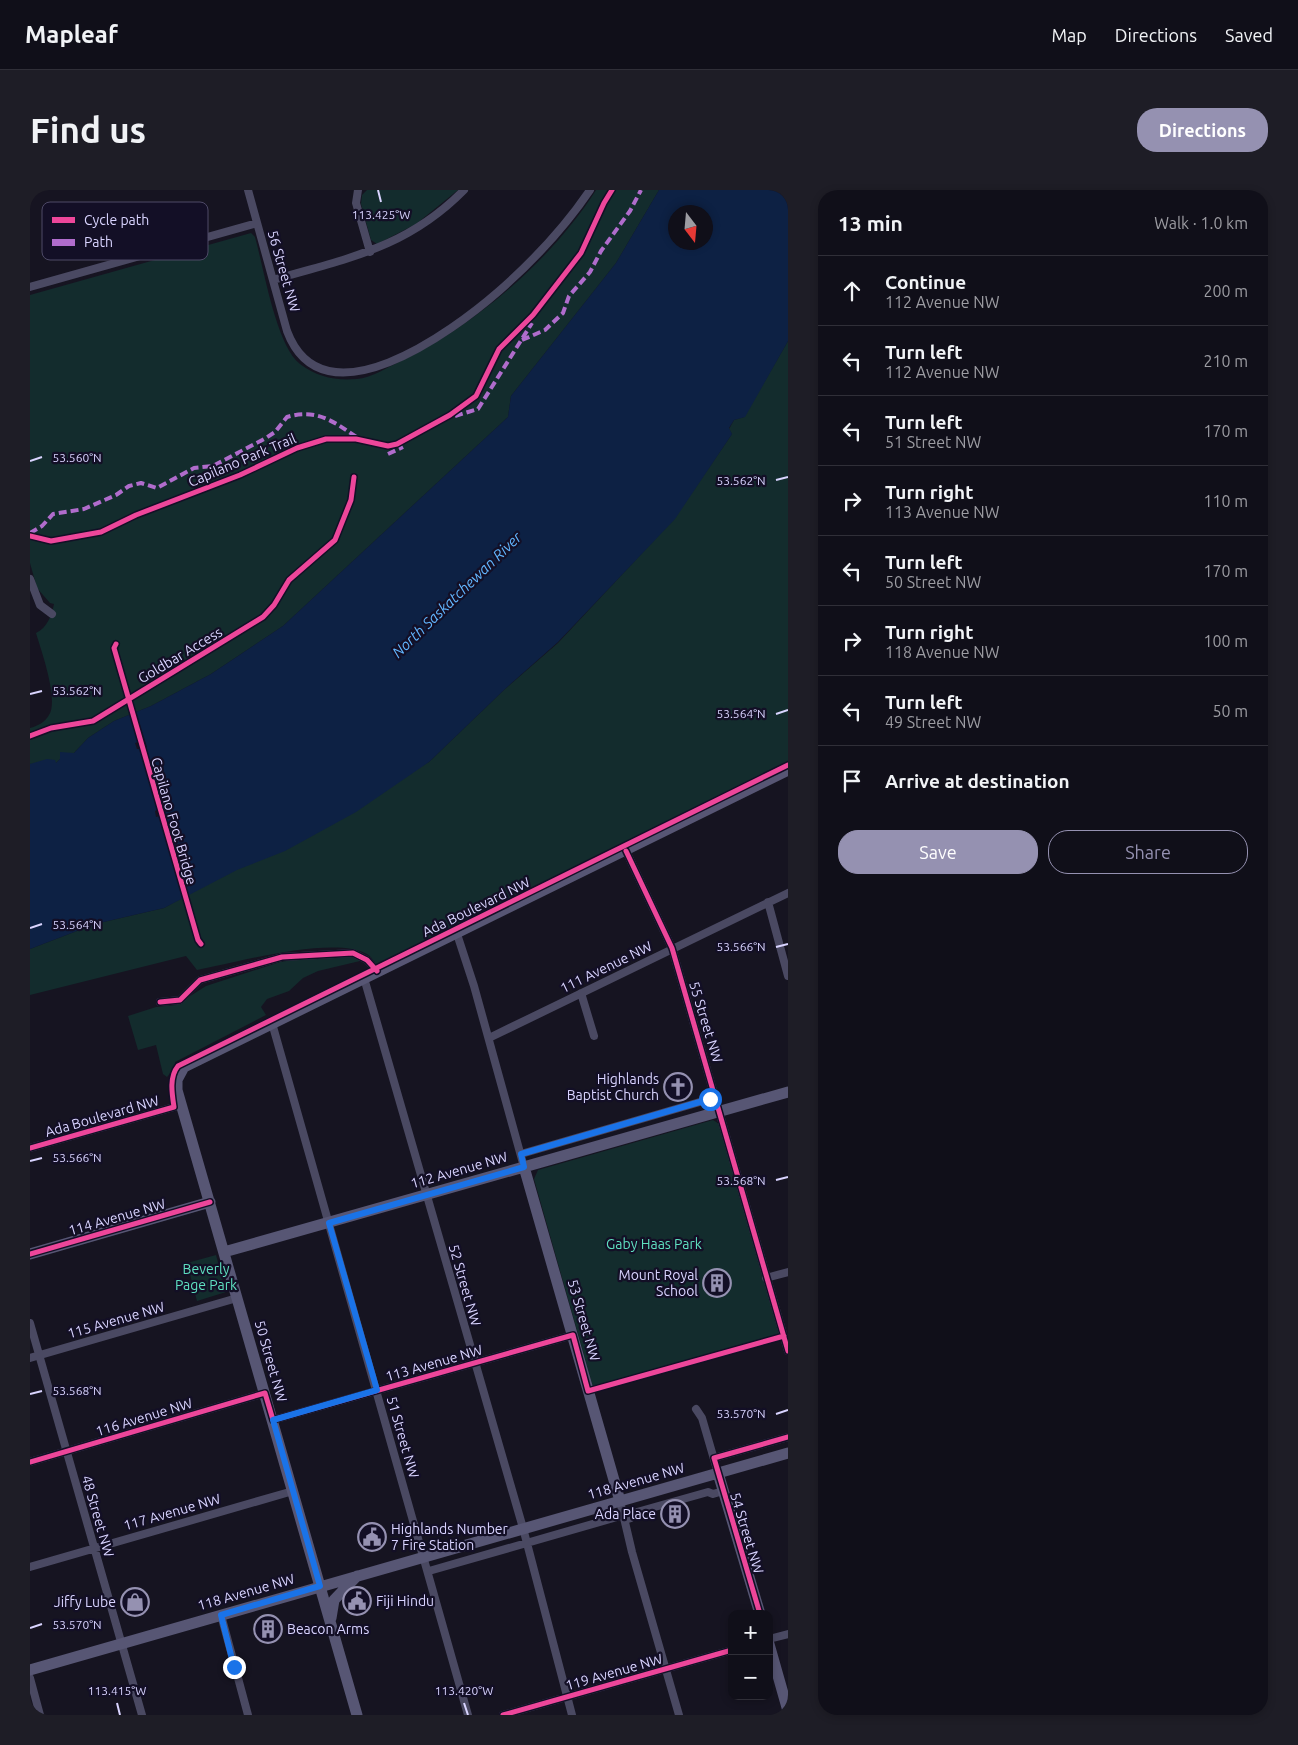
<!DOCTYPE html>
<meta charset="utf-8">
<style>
body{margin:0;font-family:Ubuntu,sans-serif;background:#1e1d26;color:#f1f3f6}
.controls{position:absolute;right:15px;bottom:15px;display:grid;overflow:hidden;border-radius:10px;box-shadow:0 2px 8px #0003}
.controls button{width:45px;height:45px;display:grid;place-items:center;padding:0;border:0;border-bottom:1px solid #302f38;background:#100f19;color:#f1f3f6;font:25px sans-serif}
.compass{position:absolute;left:638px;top:15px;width:45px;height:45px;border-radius:50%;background:#100f19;box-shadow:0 2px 8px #0003;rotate:164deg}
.stop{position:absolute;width:15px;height:15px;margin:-11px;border:4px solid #1a73e8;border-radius:50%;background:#fff}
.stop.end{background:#1a73e8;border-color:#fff;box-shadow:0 1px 5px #0008}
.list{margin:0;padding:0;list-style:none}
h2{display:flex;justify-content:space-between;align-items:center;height:65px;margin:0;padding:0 20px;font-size:21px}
h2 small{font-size:16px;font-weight:400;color:#9c9ca2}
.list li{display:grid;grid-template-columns:32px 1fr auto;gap:15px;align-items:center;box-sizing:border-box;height:70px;padding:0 20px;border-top:1px solid #302f38}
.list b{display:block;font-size:19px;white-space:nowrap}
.list p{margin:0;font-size:16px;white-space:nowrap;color:#9c9ca2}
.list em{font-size:16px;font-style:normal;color:#9c9ca2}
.actions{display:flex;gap:10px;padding:15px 20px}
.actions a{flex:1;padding:11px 0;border:1px solid #9591b1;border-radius:20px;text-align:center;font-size:18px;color:#9591b1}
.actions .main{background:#9591b1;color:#fff}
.icon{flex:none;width:28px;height:28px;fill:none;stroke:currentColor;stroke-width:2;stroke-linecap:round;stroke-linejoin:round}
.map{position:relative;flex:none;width:758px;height:1525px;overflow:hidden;border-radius:20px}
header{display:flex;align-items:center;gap:30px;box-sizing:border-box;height:70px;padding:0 25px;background:#100f19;border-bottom:1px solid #302f38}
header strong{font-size:24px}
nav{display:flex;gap:28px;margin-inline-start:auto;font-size:18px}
.intro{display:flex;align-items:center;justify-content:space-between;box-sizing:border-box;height:120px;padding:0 30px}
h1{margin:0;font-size:35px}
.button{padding:12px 22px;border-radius:20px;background:#9591b1;color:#fff;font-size:18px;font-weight:700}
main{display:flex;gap:30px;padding:0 30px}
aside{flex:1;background:#100f19;border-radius:20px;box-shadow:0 2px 8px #0003}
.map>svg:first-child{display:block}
.green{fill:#132c2d}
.water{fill:#0d2144;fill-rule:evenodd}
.pier{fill:#161421}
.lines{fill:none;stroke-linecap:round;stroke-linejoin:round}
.street{stroke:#4a4962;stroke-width:8}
.secondary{stroke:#575674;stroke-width:11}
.quiet{stroke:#b06ccc;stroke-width:4;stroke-dasharray:8 4;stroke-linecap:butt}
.cycleway-casing{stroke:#130f26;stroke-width:8}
.cycleway{stroke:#ed469a;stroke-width:5}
.route{stroke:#1a73e8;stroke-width:6}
.ticks{fill:none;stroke:#d9d4ff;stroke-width:2}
.labels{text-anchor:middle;stroke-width:4.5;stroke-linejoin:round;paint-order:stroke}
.street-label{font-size:14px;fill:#d9d4ff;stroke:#130f26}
.poi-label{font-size:14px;fill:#d9d4ff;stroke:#130f26;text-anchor:end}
.park-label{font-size:14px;fill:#5fe0c0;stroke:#130f26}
.water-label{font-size:15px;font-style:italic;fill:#62b6ff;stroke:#130f26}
.key{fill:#130f26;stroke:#4e4a67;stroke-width:1}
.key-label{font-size:14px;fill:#d9d4ff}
.ticks-label{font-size:12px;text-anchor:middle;fill:#d9d4ff;stroke:#130f26;stroke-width:4.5;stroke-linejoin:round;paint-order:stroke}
</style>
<header>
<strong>Mapleaf</strong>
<nav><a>Map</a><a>Directions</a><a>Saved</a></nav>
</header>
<div class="intro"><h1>Find us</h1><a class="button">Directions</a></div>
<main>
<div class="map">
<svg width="758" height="1525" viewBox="0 0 758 1525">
<rect width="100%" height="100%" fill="#161421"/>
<path class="green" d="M 337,0 L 428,0 L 386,34 L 347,54 L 341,50 L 331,14 L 332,5 Z
M 566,0 L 629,0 L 586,73 L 481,206 L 478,227 L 253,436 L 181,484 L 121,516 L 84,531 L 58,548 L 44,563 L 30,563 L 30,569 L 26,573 L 0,574 L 0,538 C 8,536 15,532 19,525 C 29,510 11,460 6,443 C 17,438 22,425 24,414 L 20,413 L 7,398 L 0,373 L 0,105 L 221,43 L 225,47 C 234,79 246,155 270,174 C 287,187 306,191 327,189 C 341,188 356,178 369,172 C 443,137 522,70 566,0 Z
M 758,151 L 758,572 L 634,636 L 595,653 L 347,775 C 344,772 341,766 337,764 C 303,745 205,773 167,780 L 156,766 L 0,805 L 0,759 L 65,734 L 134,718 L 399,572 L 475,499 L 528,453 L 644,329 L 702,244 L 699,239 L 704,230 L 714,227 Z
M 320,767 L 330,769 L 330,771 L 288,781 L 273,788 L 259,801 L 237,809 L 231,817 L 236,825 L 145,872 L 145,877 L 137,887 L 133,884 L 126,855 L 108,860 L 98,826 L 126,817 L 146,815 L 176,796 L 250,772 L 274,768 Z
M 683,930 L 691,935 L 750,1144 L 563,1197 L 504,989 L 508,980 Z
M 186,1065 L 196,1102 L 167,1111 L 157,1073 Z"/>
<path class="water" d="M 629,0 L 758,0 L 758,151 L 715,227 L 704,230 L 699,238 L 702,244 L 645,329 L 528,452 L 475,499 L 399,572 L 326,622 L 255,661 L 207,680 L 134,718 L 65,734 L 0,759 L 0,574 L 17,569 L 25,570 L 26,573 L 30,569 L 30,562 L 44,563 L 58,548 L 84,531 L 121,516 L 181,484 L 253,436 L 478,227 L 481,206 L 586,73 ZM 646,22 L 676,22 L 676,52 L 646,52 Z"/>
<path class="pier" d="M 105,520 L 117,557 L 115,558 L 132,619 L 134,618 L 136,625 L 134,626 L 158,708 L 153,711 L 130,626 L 126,627 L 125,621 L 127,620 L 110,559 L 107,559 L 105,553 L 108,552 L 99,522 Z"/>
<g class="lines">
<path class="street" d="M 218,0 L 257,141 C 293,237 422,142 469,101 C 503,71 535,37 560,0
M 328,0 L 326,13 L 340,62
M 243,90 C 318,68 377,58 434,0
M 0,97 L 227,33
M 0,389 L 10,415 L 22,424
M 596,661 L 642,758 L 758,1161
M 738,712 L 758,786
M 427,744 L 444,796 L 494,977
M 334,788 L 493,1338 L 542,1525
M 551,803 L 564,846
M 130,812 L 150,810 L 170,790 L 252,767 L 323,763 L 337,770 L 347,781
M 242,833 L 438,1525
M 459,848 L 758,703
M 0,958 L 151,915
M 491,964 L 687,907
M 736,1088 L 758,1082
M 0,1133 L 112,1525
M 0,1168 L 207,1108
M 666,1219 L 672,1228 L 688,1283
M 243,1230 L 543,1145
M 684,1268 L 758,1247
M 0,1272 L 235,1203
M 590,1311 L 602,1362 L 649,1525
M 595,1330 L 601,1328 L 607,1322 L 678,1302 L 683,1304 L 693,1301
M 0,1377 L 263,1301
M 399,1381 L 594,1325
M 191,1425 L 218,1525
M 739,1449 L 758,1444
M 0,1488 L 10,1525
M 473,1525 L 702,1460"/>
<path class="secondary" d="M 494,977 L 590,1311
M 194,1062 L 758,902
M 0,1064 L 180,1012
M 688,1283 L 730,1424
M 301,1428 L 304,1410 L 327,1386
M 739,1454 L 758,1521
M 0,1480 L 758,1263
M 327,1525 L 147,900 L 147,890 L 154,877 L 758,580"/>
<path class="quiet" d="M 492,150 L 515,140 L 533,123 L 539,106 L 560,82 L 571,61 L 600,21 L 611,0
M 425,226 L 448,219 L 502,133
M 358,264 L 373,257
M 0,343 L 12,336 L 23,324 L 54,319 L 86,305 L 99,296 L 111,293 L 127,298 L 164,278 L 183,276 L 236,248 L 245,242 L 257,227 C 287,218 304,232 328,248"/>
<defs>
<path id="cycleway" d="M 0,346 L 21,351 L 71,342 L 106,325 L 210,285 L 267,258 L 296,249 L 326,249 L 358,256 L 367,254 L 420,225 L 446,206 L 469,159 L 503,125 L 551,63 L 574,13 L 582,0
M 86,454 L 84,458 L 168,750 L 171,754
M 0,546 L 21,538 L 63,531 L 233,427 L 244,415 L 259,390 L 305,350 L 321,310 L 324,287
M 596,661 L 642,758 L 758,1161
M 130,812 L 150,810 L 170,790 L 252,767 L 323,763 L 337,770 L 347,781
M 0,958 L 144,917 C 142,904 139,887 148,876 L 758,575
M 0,1064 L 180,1012
M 0,1272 L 235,1203 L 243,1230 L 543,1145 L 558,1201 L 754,1146
M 730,1424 L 684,1268 L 758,1247
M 473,1525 L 702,1460"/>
</defs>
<use href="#cycleway" class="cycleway-casing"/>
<use href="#cycleway" class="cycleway"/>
</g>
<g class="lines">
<path class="route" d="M 204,1477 L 191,1425 L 290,1396 L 243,1230 L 347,1200 L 299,1033 L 494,977 L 491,964 L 680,909"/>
</g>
<path class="ticks" d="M 348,0 L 351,12M 0,271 L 12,267M 746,290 L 758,287M 0,504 L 12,501M 746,524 L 758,520M 0,738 L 12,734M 746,757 L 758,754M 0,971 L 12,968M 746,990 L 758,987M 0,1204 L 12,1201M 746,1224 L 758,1220M 0,1438 L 12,1434M 87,1513 L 90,1525M 434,1513 L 438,1525"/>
<defs>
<symbol id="church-ring" viewBox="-11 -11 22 22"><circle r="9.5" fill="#130f26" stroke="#9591b1" stroke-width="1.5"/><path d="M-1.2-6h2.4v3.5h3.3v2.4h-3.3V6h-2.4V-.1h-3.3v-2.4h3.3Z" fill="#9591b1"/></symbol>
<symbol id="building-ring" viewBox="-11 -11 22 22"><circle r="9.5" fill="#130f26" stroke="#9591b1" stroke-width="1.5"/><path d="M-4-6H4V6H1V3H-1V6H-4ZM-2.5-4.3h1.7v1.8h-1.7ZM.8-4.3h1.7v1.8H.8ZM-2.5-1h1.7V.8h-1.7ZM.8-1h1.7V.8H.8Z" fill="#9591b1"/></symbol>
<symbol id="civic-ring" viewBox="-11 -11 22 22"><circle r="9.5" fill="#130f26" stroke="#9591b1" stroke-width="1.5"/><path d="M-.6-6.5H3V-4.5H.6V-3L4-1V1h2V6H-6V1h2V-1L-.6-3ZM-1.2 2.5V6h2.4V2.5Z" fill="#9591b1"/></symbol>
<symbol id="shop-ring" viewBox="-11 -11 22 22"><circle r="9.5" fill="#130f26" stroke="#9591b1" stroke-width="1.5"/><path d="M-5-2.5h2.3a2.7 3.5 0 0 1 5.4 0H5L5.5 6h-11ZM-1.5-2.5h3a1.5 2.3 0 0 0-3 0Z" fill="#9591b1"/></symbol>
</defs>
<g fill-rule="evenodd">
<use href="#church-ring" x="632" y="881" width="32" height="32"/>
<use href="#building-ring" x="671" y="1077" width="32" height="32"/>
<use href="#building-ring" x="629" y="1308" width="32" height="32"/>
<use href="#civic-ring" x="326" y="1331" width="32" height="32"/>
<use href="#civic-ring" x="311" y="1395" width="32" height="32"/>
<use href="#shop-ring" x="89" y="1396" width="32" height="32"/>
<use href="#building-ring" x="222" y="1423" width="32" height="32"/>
</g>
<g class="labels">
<g class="street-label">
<text transform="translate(254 81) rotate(74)" y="5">56 Street NW</text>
<text transform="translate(212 270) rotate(-23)" y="5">Capilano Park Trail</text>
<text transform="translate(150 465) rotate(-31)" y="5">Goldbar Access</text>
<text transform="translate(144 631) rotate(74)" y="5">Capilano Foot Bridge</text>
<text transform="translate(446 717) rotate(-26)" y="5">Ada Boulevard NW</text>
<text transform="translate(576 777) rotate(-26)" y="5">111 Avenue NW</text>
<text transform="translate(676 832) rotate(73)" y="5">55 Street NW</text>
<text transform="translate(72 926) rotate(-16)" y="5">Ada Boulevard NW</text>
<text transform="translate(429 980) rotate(-16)" y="5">112 Avenue NW</text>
<text transform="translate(87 1027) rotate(-16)" y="5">114 Avenue NW</text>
<text transform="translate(435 1095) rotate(74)" y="5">52 Street NW</text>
<text transform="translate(86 1130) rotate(-16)" y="5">115 Avenue NW</text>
<text transform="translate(554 1130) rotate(74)" y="5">53 Street NW</text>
<text transform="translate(241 1171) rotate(74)" y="5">50 Street NW</text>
<text transform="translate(404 1173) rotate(-16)" y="5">113 Avenue NW</text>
<text transform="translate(114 1227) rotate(-17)" y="5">116 Avenue NW</text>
<text transform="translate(373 1247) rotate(74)" y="5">51 Street NW</text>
<text transform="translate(606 1291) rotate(-16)" y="5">118 Avenue NW</text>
<text transform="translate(142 1322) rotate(-16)" y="5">117 Avenue NW</text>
<text transform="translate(68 1326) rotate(74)" y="5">48 Street NW</text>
<text transform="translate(717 1343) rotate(73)" y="5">54 Street NW</text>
<text transform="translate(216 1402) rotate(-16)" y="5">118 Avenue NW</text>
<text transform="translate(584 1482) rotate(-16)" y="5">119 Avenue NW</text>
</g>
<g class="poi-label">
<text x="629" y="894">Highlands<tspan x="629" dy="16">Baptist Church</tspan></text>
<text x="668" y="1090">Mount Royal<tspan x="668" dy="16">School</tspan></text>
<text x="626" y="1329">Ada Place</text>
<text x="361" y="1344" text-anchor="start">Highlands Number<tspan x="361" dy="16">7 Fire Station</tspan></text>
<text x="346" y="1416" text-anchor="start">Fiji Hindu</text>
<text x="86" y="1417">Jiffy Lube</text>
<text x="257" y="1444" text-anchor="start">Beacon Arms</text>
</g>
<g class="park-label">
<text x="624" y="1059">Gaby Haas Park</text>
<text x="176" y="1084">Beverly<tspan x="176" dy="16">Page Park</tspan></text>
</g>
<g class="water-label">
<text transform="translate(427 405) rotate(-44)" y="5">North Saskatchewan River</text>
</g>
</g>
<rect x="12" y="12" width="166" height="58" rx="8" class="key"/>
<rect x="22" y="27" width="23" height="6" fill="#ed469a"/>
<rect x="22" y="49" width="23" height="7" fill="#b06ccc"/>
<g class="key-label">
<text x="54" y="35">Cycle path</text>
<text x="54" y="57">Path</text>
</g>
<g class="ticks-label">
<text x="351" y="29">113.425°W</text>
<text x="47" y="272">53.560°N</text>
<text x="711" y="295">53.562°N</text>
<text x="47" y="505">53.562°N</text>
<text x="711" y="528">53.564°N</text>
<text x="47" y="739">53.564°N</text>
<text x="711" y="761">53.566°N</text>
<text x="47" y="972">53.566°N</text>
<text x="711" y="995">53.568°N</text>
<text x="47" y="1205">53.568°N</text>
<text x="711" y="1228">53.570°N</text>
<text x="47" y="1439">53.570°N</text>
<text x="87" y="1505">113.415°W</text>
<text x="434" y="1505">113.420°W</text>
</g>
</svg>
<div class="controls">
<button>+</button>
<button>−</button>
</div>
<svg class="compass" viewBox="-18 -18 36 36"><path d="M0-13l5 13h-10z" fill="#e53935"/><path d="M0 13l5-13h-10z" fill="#9c9ca2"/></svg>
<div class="stop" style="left:680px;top:909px"></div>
<div class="stop end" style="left:204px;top:1477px"></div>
</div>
<aside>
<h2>13 min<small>Walk · 1.0 km</small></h2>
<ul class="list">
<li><svg class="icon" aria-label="ahead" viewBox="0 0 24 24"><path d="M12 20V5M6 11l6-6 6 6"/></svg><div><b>Continue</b><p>112 Avenue NW</p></div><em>200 m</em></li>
<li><svg class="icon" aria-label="left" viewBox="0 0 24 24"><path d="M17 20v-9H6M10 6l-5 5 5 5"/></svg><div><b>Turn left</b><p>112 Avenue NW</p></div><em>210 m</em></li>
<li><svg class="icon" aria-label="left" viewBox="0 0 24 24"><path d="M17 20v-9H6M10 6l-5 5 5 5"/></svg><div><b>Turn left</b><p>51 Street NW</p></div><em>170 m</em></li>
<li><svg class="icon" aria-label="right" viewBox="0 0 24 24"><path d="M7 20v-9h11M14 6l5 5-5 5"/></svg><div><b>Turn right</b><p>113 Avenue NW</p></div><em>110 m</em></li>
<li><svg class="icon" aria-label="left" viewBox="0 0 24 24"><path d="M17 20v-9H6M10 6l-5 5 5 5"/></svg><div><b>Turn left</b><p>50 Street NW</p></div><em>170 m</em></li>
<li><svg class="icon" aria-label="right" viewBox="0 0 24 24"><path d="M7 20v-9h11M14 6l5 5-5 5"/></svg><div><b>Turn right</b><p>118 Avenue NW</p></div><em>100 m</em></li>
<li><svg class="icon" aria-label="left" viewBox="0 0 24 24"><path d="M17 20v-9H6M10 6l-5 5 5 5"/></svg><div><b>Turn left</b><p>49 Street NW</p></div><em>50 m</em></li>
<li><svg class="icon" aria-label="arrive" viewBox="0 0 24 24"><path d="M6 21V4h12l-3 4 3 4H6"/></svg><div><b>Arrive at destination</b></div></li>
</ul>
<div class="actions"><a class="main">Save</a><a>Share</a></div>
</aside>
</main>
